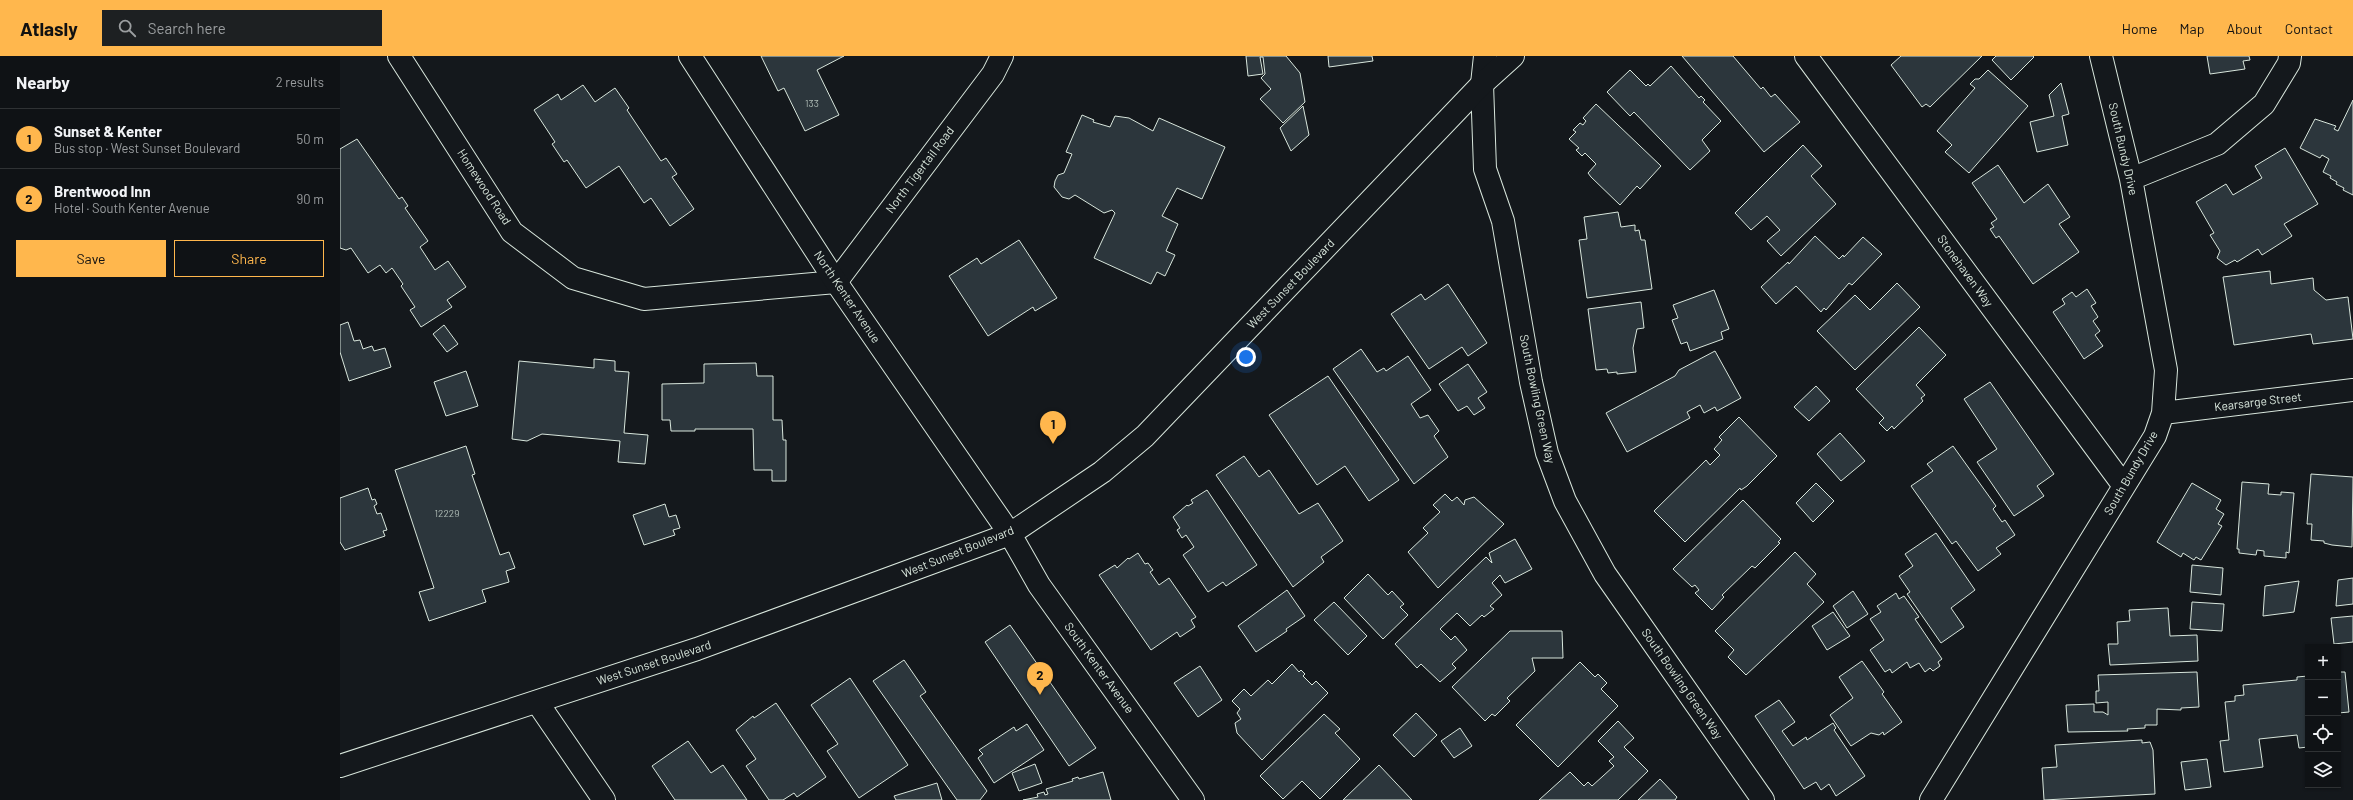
<!DOCTYPE html>
<meta charset="utf-8">
<style>
body{margin:0;font-family:Barlow,sans-serif;background:#1d2022;color:#f1f3f6}
.controls{position:absolute;right:12px;bottom:12px;display:grid;overflow:hidden;border-radius:0px;box-shadow:0 1px 3px #0004}
.controls button{width:36px;height:36px;display:grid;place-items:center;padding:0;border:0;border-bottom:1px solid #2f3234;background:#0f1215;color:#f1f3f6;font:20px sans-serif}
.you{position:absolute;left:906px;top:301px;width:14px;height:14px;margin:-10px;border:3px solid #fff;border-radius:50%;background:#1a73e8;box-shadow:0 0 0 6px #1a73e833}
.badge{display:grid;place-items:center;width:26px;height:26px;border-radius:50%;background:#ffb74d;color:#111;font-size:13px;font-weight:700}
.pin{position:absolute;translate:-50% -33px;filter:drop-shadow(0 1px 2px #0008)}
.pin::after{content:'';position:absolute;top:21px;width:14px;height:12px;background:inherit;clip-path:polygon(0 0,100% 0,50% 100%)}
.list{margin:0;padding:0;list-style:none}
h2{display:flex;justify-content:space-between;align-items:center;height:52px;margin:0;padding:0 16px;font-size:17px}
h2 small{font-size:13px;font-weight:400;color:#9b9ea0}
.list li{display:grid;grid-template-columns:26px 1fr auto;gap:12px;align-items:center;box-sizing:border-box;height:60px;padding:0 16px;border-top:1px solid #2f3234}
.list b{display:block;font-size:15px;white-space:nowrap}
.list p{margin:0;font-size:13px;white-space:nowrap;color:#9b9ea0}
.list em{font-size:13px;font-style:normal;color:#9b9ea0}
.actions{display:flex;gap:8px;padding:12px 16px}
.actions a{flex:1;padding:9px 0;border:1px solid #ffb74d;border-radius:0px;text-align:center;font-size:14px;color:#ffb74d}
.actions .main{background:#ffb74d;color:#111}
.icon{flex:none;width:22px;height:22px;fill:none;stroke:currentColor;stroke-width:2;stroke-linecap:round;stroke-linejoin:round}
.map{position:relative;flex:none;width:2013px;height:744px;overflow:hidden}
header{display:flex;align-items:center;gap:24px;box-sizing:border-box;height:56px;padding:0 20px;background:#ffb74d;color:#111}
header strong{font-size:19px}
nav{display:flex;gap:22px;margin-inline-start:auto;font-size:14px}
.search{width:280px;height:36px;background:#1d2022;display:flex;align-items:center;gap:10px;box-sizing:border-box;padding:0 14px;border-radius:0px;color:#9b9ea0;font-size:15px}
main{display:flex}
aside{flex:1;background:#0f1215}
.map>svg:first-child{display:block}
.building{fill:#2c363c;stroke:#d8e6dc}
.lines{fill:none;stroke-linecap:round;stroke-linejoin:round}
.street-casing{stroke:#d8e6dc;stroke-width:24}
.secondary-casing{stroke:#d8e6dc;stroke-width:24}
.street{stroke:#14181c;stroke-width:22}
.secondary{stroke:#14181c;stroke-width:22}
.labels{text-anchor:middle;stroke-width:3;stroke-linejoin:round;paint-order:stroke}
.number-label{font-size:10px;fill:#adbab4}
.street-label{font-size:12px;fill:#d8e6dc;stroke:#14181c}
</style>
<header>
<strong>Atlasly</strong>
<div class="search"><svg class="icon" aria-label="search" viewBox="0 0 24 24"><circle cx="10" cy="10" r="6"/><path d="M15 15l6 6"/></svg>Search here</div>
<nav><a>Home</a><a>Map</a><a>About</a><a>Contact</a></nav>
</header>
<main>
<aside>
<h2>Nearby<small>2 results</small></h2>
<ul class="list">
<li><span class="badge">1</span><div><b>Sunset &amp; Kenter</b><p>Bus stop · West Sunset Boulevard</p></div><em>50 m</em></li>
<li><span class="badge">2</span><div><b>Brentwood Inn</b><p>Hotel · South Kenter Avenue</p></div><em>90 m</em></li>
</ul>
<div class="actions"><a class="main">Save</a><a>Share</a></div>
</aside>
<div class="map">
<svg width="2013" height="744" viewBox="0 0 2013 744">
<rect width="100%" height="100%" fill="#14181c"/>
<path class="building" d="M 421,0 L 504,0 L 477,14 L 499,59 L 465,75 L 444,32 L 438,35 Z
M 906,0 L 946,0 L 960,17 L 965,46 L 943,67 L 920,43 L 931,33 L 921,22 L 925,18 L 923,1 L 920,1 L 923,18 L 908,20 Z
M 988,0 L 1032,0 L 1033,5 L 989,11 Z
M 1342,0 L 1393,0 L 1421,33 L 1423,31 L 1431,41 L 1435,38 L 1460,66 L 1424,96 Z
M 1561,0 L 1642,0 L 1590,51 L 1586,48 L 1582,51 L 1551,9 Z
M 1656,0 L 1693,0 L 1694,1 L 1671,24 L 1652,4 Z
M 1867,0 L 1909,0 L 1910,4 L 1903,5 L 1905,13 L 1870,18 Z
M 1331,10 L 1359,42 L 1361,40 L 1365,44 L 1363,46 L 1381,65 L 1362,84 L 1370,95 L 1350,114 L 1294,56 L 1290,60 L 1267,36 L 1290,14 L 1306,30 L 1308,28 L 1310,30 Z
M 1648,14 L 1688,50 L 1629,117 L 1605,96 L 1612,89 L 1597,75 L 1635,32 L 1630,28 L 1635,23 L 1639,23 Z
M 1721,27 L 1729,58 L 1722,60 L 1728,89 L 1697,96 L 1690,66 L 1714,60 L 1709,39 Z
M 243,29 L 255,46 L 275,32 L 289,52 L 287,54 L 321,105 L 326,102 L 337,118 L 332,121 L 354,153 L 330,170 L 311,142 L 304,147 L 279,110 L 246,132 L 227,104 L 224,106 L 212,88 L 215,86 L 194,54 L 218,38 L 221,44 Z
M 2013,44 L 2013,139 L 2003,134 L 2004,132 L 1996,128 L 1997,126 L 1990,122 L 1991,120 L 1983,116 L 1989,103 L 1982,99 L 1980,102 L 1960,92 L 1975,63 L 1996,70 L 1994,73 L 1998,75 Z
M 1256,48 L 1321,110 L 1300,133 L 1297,130 L 1280,149 L 1251,121 L 1248,117 L 1256,108 L 1245,97 L 1242,100 L 1236,94 L 1239,92 L 1229,83 L 1236,76 L 1233,74 L 1240,67 L 1243,69 L 1246,65 L 1243,62 Z
M 963,50 L 969,79 L 951,95 L 940,72 Z
M 742,59 L 754,64 L 753,66 L 770,71 L 775,60 L 789,62 L 813,75 L 819,62 L 885,91 L 862,143 L 837,132 L 822,160 L 838,168 L 826,195 L 835,199 L 825,220 L 817,216 L 811,228 L 754,202 L 775,157 L 772,154 L 764,157 L 735,139 L 729,143 L 722,141 L 714,131 L 715,125 L 718,119 L 724,117 L 732,98 L 726,96 Z
M 17,83 L 59,143 L 62,141 L 68,150 L 65,152 L 88,185 L 80,191 L 95,214 L 108,205 L 126,231 L 107,244 L 112,251 L 81,271 L 70,254 L 75,251 L 61,230 L 63,228 L 52,212 L 46,217 L 40,209 L 28,217 L 11,192 L 6,194 L 0,192 L 0,93 Z
M 1463,89 L 1482,110 L 1471,120 L 1496,148 L 1441,200 L 1427,185 L 1440,174 L 1427,160 L 1411,174 L 1395,157 Z
M 1945,92 L 1978,148 L 1944,168 L 1952,180 L 1922,199 L 1918,193 L 1897,206 L 1895,204 L 1886,209 L 1877,202 L 1880,195 L 1870,179 L 1874,177 L 1856,146 L 1886,128 L 1893,139 L 1922,122 L 1915,110 Z
M 1658,109 L 1684,147 L 1708,128 L 1730,161 L 1719,168 L 1739,196 L 1693,228 L 1659,180 L 1656,182 L 1650,173 L 1654,171 L 1651,167 L 1657,163 L 1632,127 Z
M 1278,156 L 1281,171 L 1295,169 L 1295,175 L 1299,174 L 1301,184 L 1305,184 L 1312,233 L 1247,242 L 1239,184 L 1247,183 L 1244,161 Z
M 1475,180 L 1499,203 L 1503,199 L 1504,201 L 1523,181 L 1542,198 L 1512,229 L 1509,227 L 1486,254 L 1484,252 L 1481,256 L 1456,230 L 1436,248 L 1421,231 L 1448,206 L 1449,208 Z
M 679,184 L 717,242 L 695,255 L 693,251 L 648,280 L 609,220 L 637,202 L 641,208 Z
M 1930,215 L 1931,228 L 1973,222 L 1974,234 L 1986,244 L 2008,241 L 2013,283 L 1973,288 L 1971,278 L 1894,289 L 1883,221 Z
M 1557,227 L 1580,251 L 1515,314 L 1477,275 L 1515,239 L 1530,254 Z
M 1108,228 L 1147,287 L 1128,300 L 1122,291 L 1089,313 L 1051,258 L 1081,238 L 1085,244 Z
M 1747,233 L 1756,247 L 1751,250 L 1758,261 L 1753,265 L 1760,275 L 1755,279 L 1763,290 L 1744,303 L 1713,256 L 1725,248 L 1722,243 L 1732,236 L 1736,241 Z
M 1374,234 L 1389,273 L 1381,276 L 1383,283 L 1350,295 L 1347,286 L 1341,288 L 1332,264 L 1338,262 L 1333,249 Z
M 1301,246 L 1304,272 L 1297,273 L 1293,292 L 1296,316 L 1277,318 L 1277,316 L 1268,317 L 1267,313 L 1256,314 L 1248,253 Z
M 8,266 L 14,285 L 20,284 L 23,293 L 32,290 L 34,295 L 45,292 L 51,311 L 9,325 L 0,296 L 0,269 Z
M 104,269 L 118,288 L 107,296 L 93,278 Z
M 1579,271 L 1606,299 L 1576,329 L 1585,339 L 1581,342 L 1583,345 L 1554,373 L 1552,370 L 1547,375 L 1539,367 L 1544,362 L 1516,333 Z
M 1021,293 L 1037,316 L 1044,312 L 1046,315 L 1068,300 L 1091,334 L 1071,348 L 1080,362 L 1088,359 L 1099,375 L 1094,380 L 1108,401 L 1074,428 L 993,313 Z
M 1375,295 L 1401,342 L 1377,355 L 1375,351 L 1364,357 L 1360,349 L 1347,356 L 1350,362 L 1287,396 L 1266,357 L 1335,320 L 1339,314 Z
M 254,303 L 275,305 L 275,315 L 289,316 L 284,377 L 308,379 L 305,408 L 278,406 L 280,385 L 202,378 L 187,385 L 172,383 L 179,305 L 254,312 Z
M 416,307 L 417,320 L 433,320 L 433,364 L 442,364 L 443,384 L 446,384 L 446,425 L 432,425 L 432,414 L 414,414 L 413,373 L 355,373 L 355,375 L 331,375 L 330,364 L 322,364 L 322,328 L 364,327 L 364,308 Z
M 1128,308 L 1147,336 L 1138,342 L 1145,352 L 1134,359 L 1127,350 L 1118,355 L 1099,328 Z
M 126,315 L 138,350 L 106,360 L 94,326 Z
M 988,320 L 1059,424 L 1029,445 L 1005,410 L 977,429 L 929,359 Z
M 1650,326 L 1714,418 L 1697,430 L 1704,440 L 1674,460 L 1637,406 L 1657,393 L 1624,343 Z
M 1476,330 L 1490,345 L 1469,365 L 1454,351 Z
M 1399,361 L 1437,400 L 1407,430 L 1401,434 L 1400,432 L 1345,486 L 1314,455 L 1366,404 L 1370,409 L 1380,399 L 1374,393 L 1382,384 L 1379,381 Z
M 1500,377 L 1525,405 L 1501,425 L 1477,398 Z
M 126,390 L 135,418 L 132,419 L 160,499 L 169,496 L 175,512 L 166,515 L 169,526 L 142,534 L 146,546 L 89,565 L 79,536 L 94,532 L 55,414 Z
M 1613,390 L 1656,450 L 1653,453 L 1662,466 L 1665,464 L 1675,479 L 1656,492 L 1661,498 L 1638,515 L 1616,485 L 1612,488 L 1571,430 L 1593,415 L 1587,408 Z
M 904,400 L 919,421 L 929,414 L 959,458 L 978,447 L 1003,485 L 981,501 L 984,506 L 953,531 L 876,419 Z
M 1971,418 L 2013,421 L 2012,491 L 1992,489 L 1984,487 L 1984,485 L 1971,484 L 1972,468 L 1967,468 Z
M 1902,426 L 1929,428 L 1928,438 L 1941,439 L 1941,436 L 1954,437 L 1949,497 L 1946,496 L 1946,502 L 1924,500 L 1924,495 L 1917,494 L 1916,499 L 1899,497 L 1899,493 L 1897,493 Z
M 1476,427 L 1494,445 L 1473,466 L 1456,447 Z
M 1852,427 L 1881,444 L 1876,453 L 1884,458 L 1878,468 L 1882,470 L 1861,504 L 1856,501 L 1854,504 L 1843,497 L 1841,501 L 1817,486 Z
M 28,432 L 32,444 L 35,443 L 37,448 L 34,450 L 37,458 L 41,457 L 47,474 L 43,475 L 45,480 L 5,494 L 0,486 L 0,442 Z
M 867,434 L 917,509 L 886,530 L 883,526 L 868,536 L 843,499 L 854,491 L 846,479 L 842,482 L 837,474 L 840,472 L 833,461 L 847,449 L 848,450 L 853,447 L 851,444 Z
M 1105,438 L 1112,445 L 1117,441 L 1124,449 L 1125,444 L 1134,441 L 1164,468 L 1098,532 L 1068,496 L 1088,477 L 1083,472 L 1100,456 L 1093,449 Z
M 1403,444 L 1441,483 L 1438,486 L 1440,487 L 1415,512 L 1412,510 L 1382,539 L 1384,541 L 1372,554 L 1355,537 L 1359,534 L 1355,529 L 1352,531 L 1333,513 Z
M 325,448 L 329,461 L 336,459 L 340,472 L 333,474 L 335,479 L 304,489 L 293,459 Z
M 1596,477 L 1635,534 L 1611,552 L 1624,571 L 1601,587 L 1567,538 L 1570,536 L 1559,520 L 1573,510 L 1565,498 Z
M 1175,483 L 1192,513 L 1165,527 L 1160,519 L 1152,527 L 1162,539 L 1150,550 L 1154,553 L 1144,561 L 1142,559 L 1130,570 L 1117,557 L 1100,573 L 1111,584 L 1115,580 L 1127,594 L 1112,608 L 1116,612 L 1100,626 L 1081,608 L 1077,612 L 1055,588 L 1146,501 L 1152,507 L 1149,497 Z
M 1455,496 L 1476,518 L 1467,528 L 1484,546 L 1406,619 L 1388,601 L 1394,594 L 1375,575 Z
M 798,497 L 805,508 L 808,507 L 813,514 L 810,516 L 819,529 L 829,522 L 856,561 L 851,564 L 855,571 L 840,581 L 837,576 L 811,594 L 759,519 L 775,509 L 777,512 L 788,502 L 789,503 Z
M 1852,509 L 1883,512 L 1881,539 L 1850,536 Z
M 1028,518 L 1048,539 L 1052,535 L 1064,548 L 1060,551 L 1068,559 L 1043,583 L 1004,542 Z
M 2013,522 L 2013,548 L 1996,550 L 1998,524 Z
M 1959,525 L 1954,556 L 1923,560 L 1925,530 Z
M 947,534 L 965,560 L 946,573 L 947,575 L 916,596 L 898,570 Z
M 1513,535 L 1528,558 L 1507,572 L 1493,550 Z
M 1556,537 L 1559,543 L 1564,540 L 1579,561 L 1575,563 L 1602,603 L 1598,606 L 1600,610 L 1593,615 L 1590,612 L 1585,616 L 1579,607 L 1570,612 L 1567,606 L 1552,617 L 1550,613 L 1545,616 L 1530,594 L 1544,584 L 1530,563 L 1541,556 L 1537,550 Z
M 994,546 L 1027,580 L 1008,599 L 974,564 Z
M 1852,546 L 1884,548 L 1882,575 L 1850,573 Z
M 1828,552 L 1830,580 L 1857,579 L 1858,605 L 1770,609 L 1768,588 L 1778,588 L 1777,566 L 1790,565 L 1789,554 Z
M 1493,556 L 1510,580 L 1487,594 L 1472,570 Z
M 2013,560 L 2013,586 L 1994,588 L 1991,562 Z
M 670,569 L 756,692 L 729,710 L 645,586 Z
M 1170,575 L 1222,575 L 1223,602 L 1192,602 L 1195,615 L 1167,642 L 1170,645 L 1155,660 L 1152,658 L 1145,665 L 1112,631 Z
M 564,604 L 586,636 L 580,640 L 647,735 L 640,744 L 617,744 L 533,625 Z
M 1522,605 L 1544,636 L 1542,638 L 1562,666 L 1544,679 L 1543,676 L 1539,679 L 1531,677 L 1511,690 L 1490,659 L 1513,642 L 1499,621 Z
M 1240,606 L 1255,621 L 1258,618 L 1267,627 L 1261,633 L 1278,650 L 1218,711 L 1176,669 Z
M 952,608 L 959,616 L 961,614 L 965,618 L 963,620 L 972,629 L 976,625 L 988,637 L 922,704 L 897,677 L 895,667 L 901,663 L 897,657 L 900,653 L 892,645 L 904,633 L 911,640 L 928,624 L 932,628 Z
M 860,610 L 882,644 L 858,661 L 834,627 Z
M 1857,616 L 1859,651 L 1841,652 L 1841,654 L 1817,653 L 1817,669 L 1805,669 L 1805,672 L 1787,673 L 1788,675 L 1728,676 L 1726,649 L 1754,648 L 1754,656 L 1763,656 L 1768,659 L 1768,646 L 1756,647 L 1756,635 L 1759,635 L 1758,619 Z
M 1998,616 L 2005,616 L 2009,656 L 1998,657 Z
M 1968,620 L 1968,691 L 1959,692 L 1957,679 L 1919,683 L 1923,711 L 1884,716 L 1880,685 L 1889,684 L 1885,646 L 1895,645 L 1895,640 L 1904,639 L 1903,629 L 1957,624 L 1957,621 Z
M 510,622 L 568,709 L 519,742 L 487,695 L 498,688 L 471,649 Z
M 1439,644 L 1455,666 L 1442,675 L 1453,690 L 1466,681 L 1467,684 L 1493,667 L 1496,672 L 1494,674 L 1525,720 L 1496,740 L 1489,728 L 1481,734 L 1476,726 L 1464,733 L 1415,660 Z
M 436,647 L 486,721 L 457,741 L 454,737 L 443,744 L 429,744 L 406,710 L 416,703 L 396,674 L 413,660 L 414,662 Z
M 1076,657 L 1097,679 L 1074,701 L 1053,679 Z
M 984,658 L 1000,673 L 995,677 L 1020,703 L 980,743 L 962,725 L 943,743 L 920,720 Z
M 1278,665 L 1294,682 L 1284,691 L 1308,715 L 1278,744 L 1199,744 L 1230,716 L 1244,730 L 1248,726 L 1252,730 L 1274,710 L 1269,705 L 1274,701 L 1258,685 Z
M 687,668 L 704,694 L 654,727 L 638,702 L 643,698 L 639,694 L 674,671 L 676,675 Z
M 1120,672 L 1132,690 L 1114,702 L 1101,685 Z
M 1802,684 L 1802,687 L 1810,686 L 1813,694 L 1815,738 L 1704,744 L 1702,712 L 1717,711 L 1715,689 Z
M 348,685 L 371,717 L 383,709 L 407,744 L 335,744 L 312,710 Z
M 1867,703 L 1871,731 L 1845,734 L 1841,706 Z
M 695,708 L 702,727 L 679,735 L 672,717 Z
M 1039,709 L 1072,744 L 1003,744 Z
M 763,716 L 771,744 L 683,744 L 698,741 L 697,738 L 704,736 L 705,739 L 708,738 L 706,733 L 733,725 L 732,723 L 738,721 L 739,723 Z
M 1320,723 L 1337,741 L 1335,744 L 1298,744 Z
M 597,727 L 602,744 L 556,744 L 554,740 Z"/>
<g class="lines">
<defs>
<path id="street" d="M 59,0 L 172,176 L 233,222 L 304,243 L 496,226 L 653,18 L 662,0
M 1145,0 L 1142,28 L 1145,113 L 1163,165 L 1191,326 L 1207,397 L 1225,445 L 1265,518 L 1423,744
M 1466,0 L 1784,430
M 1791,123 L 1877,88 L 1924,48 L 1949,7 L 1950,0
M 1823,357 L 2013,334
M 197,646 L 264,744
M 1591,744 L 1815,380 L 1823,357 L 1826,314 L 1791,123 L 1761,0"/>
<path id="secondary" d="M 350,0 L 496,226 L 670,478 L 699,529 L 853,744
M 0,710 L 357,593 L 670,478 L 762,416 L 805,380 L 1142,28 L 1173,0"/>
</defs>
<use href="#street" class="street-casing"/>
<use href="#secondary" class="secondary-casing"/>
<use href="#street" class="street"/>
<use href="#secondary" class="secondary"/>
</g>
<g class="labels">
<g class="number-label">
<text x="472" y="51">133</text>
<text x="107" y="461">12229</text>
</g>
<g class="street-label">
<text transform="translate(1783 93) rotate(77)" y="4">South Bundy Drive</text>
<text transform="translate(580 114) rotate(-53)" y="4">North Tigertail Road</text>
<text transform="translate(144 131) rotate(57)" y="4">Homewood Road</text>
<text transform="translate(1625 215) rotate(54)" y="4">Stonehaven Way</text>
<text transform="translate(951 228) rotate(-46)" y="4">West Sunset Boulevard</text>
<text transform="translate(507 241) rotate(56)" y="4">North Kenter Avenue</text>
<text transform="translate(1197 343) rotate(78)" y="4">South Bowling Green Way</text>
<text transform="translate(1918 346) rotate(-7)" y="4">Kearsarge Street</text>
<text transform="translate(1791 417) rotate(-60)" y="4">South Bundy Drive</text>
<text transform="translate(618 496) rotate(-22)" y="4">West Sunset Boulevard</text>
<text transform="translate(314 607) rotate(-18)" y="4">West Sunset Boulevard</text>
<text transform="translate(759 612) rotate(54)" y="4">South Kenter Avenue</text>
<text transform="translate(1342 628) rotate(55)" y="4">South Bowling Green Way</text>
</g>
</g>
</svg>
<div class="controls">
<button>+</button>
<button>−</button>
<button><svg class="icon" aria-label="locate" viewBox="0 0 24 24"><circle cx="12" cy="12" r="6"/><path d="M12 2v4M12 18v4M2 12h4M18 12h4"/></svg></button>
<button><svg class="icon" aria-label="layers" viewBox="0 0 24 24"><path d="M12 4l9 5-9 5-9-5zM3 14l9 5 9-5"/></svg></button>
</div>
<div class="you"></div>
<div class="pin badge" style="left:713px;top:388px">1</div>
<div class="pin badge" style="left:700px;top:639px">2</div>
</div>
</main>
